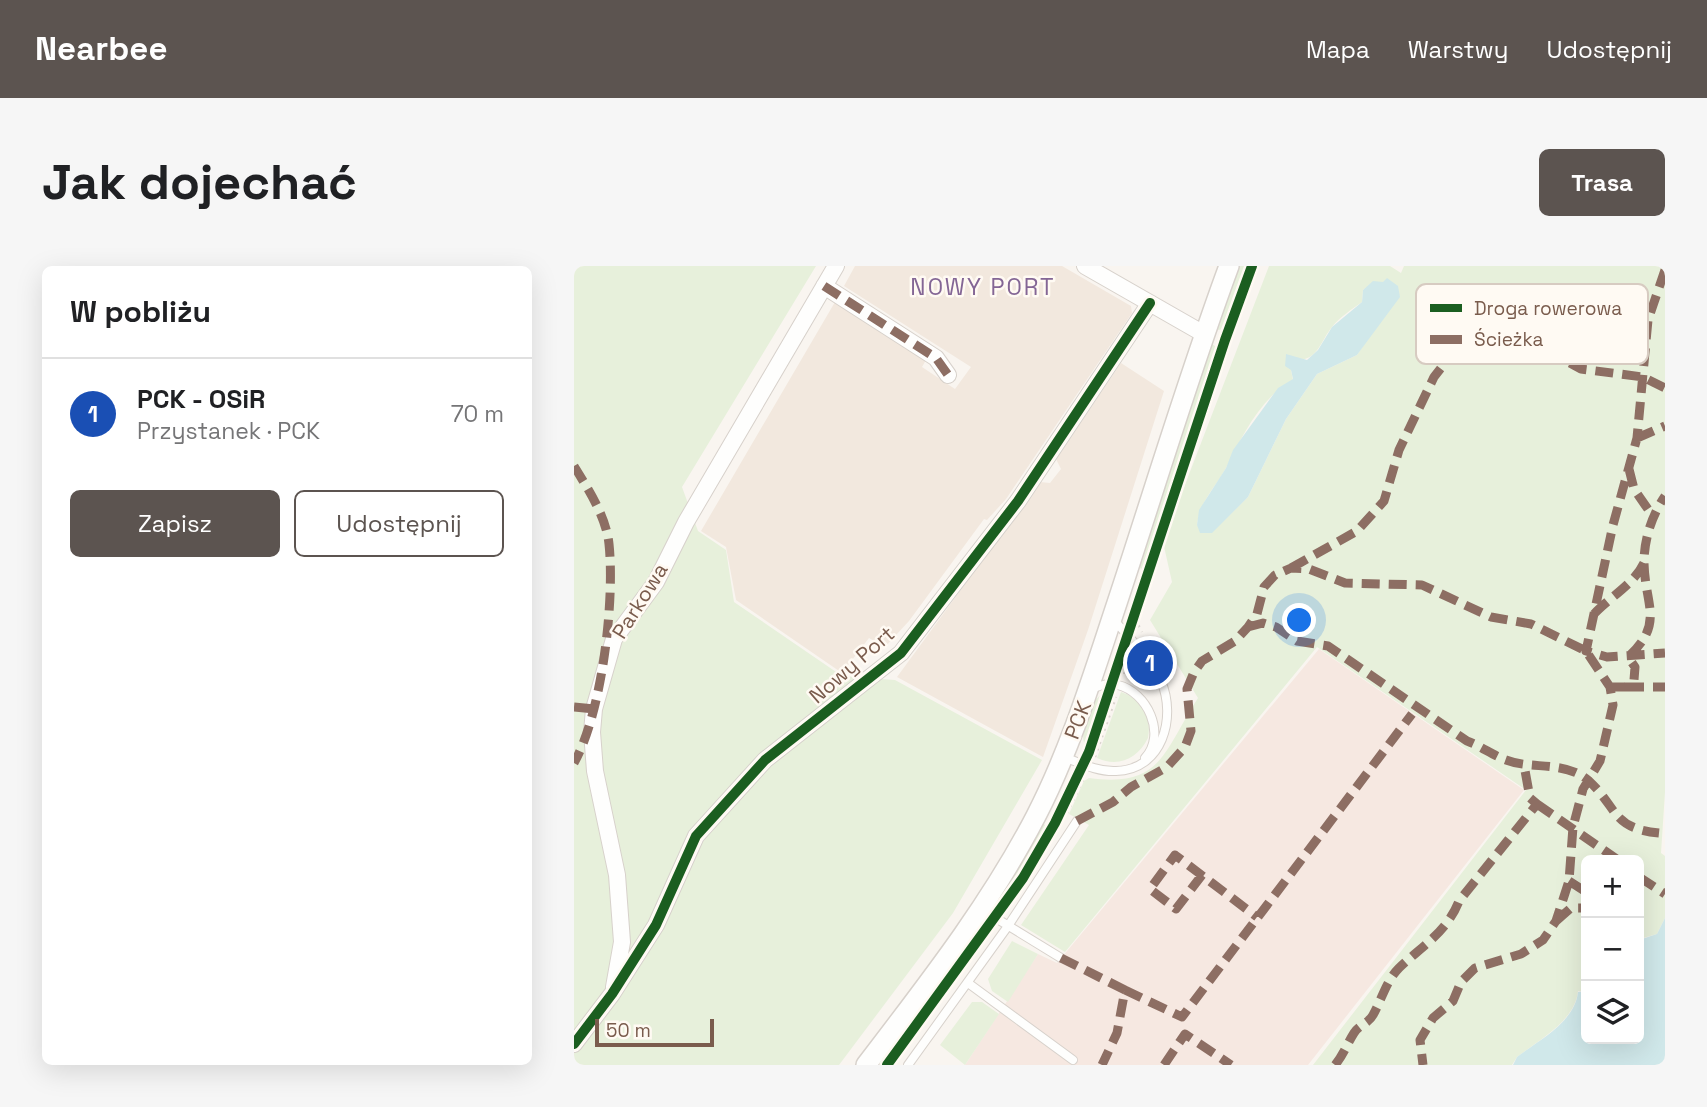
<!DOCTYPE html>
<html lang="pl">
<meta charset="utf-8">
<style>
body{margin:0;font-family:"Space Grotesk",sans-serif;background:#f6f6f6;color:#202124}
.controls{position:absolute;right:21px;bottom:21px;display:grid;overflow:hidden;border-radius:10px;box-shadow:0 7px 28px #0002}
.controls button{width:63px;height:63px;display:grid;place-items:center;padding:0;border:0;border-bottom:2px solid #e0e0e0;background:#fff;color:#202124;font:35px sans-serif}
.scale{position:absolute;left:21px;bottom:18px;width:119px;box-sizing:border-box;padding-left:7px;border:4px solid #7a5c4d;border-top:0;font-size:19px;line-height:24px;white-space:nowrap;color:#7a5c4d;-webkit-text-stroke:5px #fffaf3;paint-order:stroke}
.you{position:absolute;left:726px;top:355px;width:24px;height:24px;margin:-18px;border:5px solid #fff;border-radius:50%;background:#1a73e8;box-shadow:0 0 0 10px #1a73e833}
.badge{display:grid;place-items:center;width:46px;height:46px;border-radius:50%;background:#5c5450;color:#fff;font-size:23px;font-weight:700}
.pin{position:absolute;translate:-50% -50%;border:4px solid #fff;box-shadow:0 2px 7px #0006}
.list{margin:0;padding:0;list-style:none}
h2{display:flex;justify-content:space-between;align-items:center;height:91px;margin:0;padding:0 28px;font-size:30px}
h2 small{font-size:23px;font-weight:400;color:#757577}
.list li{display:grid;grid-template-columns:46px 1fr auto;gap:21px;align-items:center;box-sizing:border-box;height:112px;padding:0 28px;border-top:2px solid #e0e0e0}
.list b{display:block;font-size:26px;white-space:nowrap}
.list p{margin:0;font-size:23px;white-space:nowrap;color:#757577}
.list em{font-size:23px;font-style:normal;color:#757577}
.actions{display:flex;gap:14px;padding:21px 28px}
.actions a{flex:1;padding:16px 0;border:2px solid #5c5450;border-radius:10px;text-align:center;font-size:24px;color:#5c5450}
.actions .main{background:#5c5450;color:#fff}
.icon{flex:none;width:38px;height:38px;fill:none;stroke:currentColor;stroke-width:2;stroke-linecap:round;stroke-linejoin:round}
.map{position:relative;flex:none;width:1091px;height:799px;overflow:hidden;border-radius:10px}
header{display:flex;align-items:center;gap:42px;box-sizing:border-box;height:98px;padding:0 35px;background:#5c5450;color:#fff}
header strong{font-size:33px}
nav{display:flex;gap:38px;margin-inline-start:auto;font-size:24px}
.intro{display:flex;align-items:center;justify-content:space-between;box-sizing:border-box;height:168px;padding:0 42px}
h1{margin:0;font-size:49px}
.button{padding:18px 32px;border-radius:10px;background:#5c5450;color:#fff;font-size:24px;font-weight:700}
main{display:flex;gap:42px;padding:0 42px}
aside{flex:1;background:#fff;border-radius:10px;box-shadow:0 7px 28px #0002}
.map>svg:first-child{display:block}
.residential{fill:#f2e8de}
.commercial{fill:#f6e8e1}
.green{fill:#e7f0db;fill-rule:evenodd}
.water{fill:#d0e8ea}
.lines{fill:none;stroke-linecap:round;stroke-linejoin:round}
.service-casing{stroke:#d7d1cb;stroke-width:10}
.minor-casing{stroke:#d7d1cb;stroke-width:18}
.tertiary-casing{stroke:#d7d1cb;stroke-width:22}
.path{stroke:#dcd5d0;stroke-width:2.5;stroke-dasharray:2 5;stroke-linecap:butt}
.service{stroke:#fefefd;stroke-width:8}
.minor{stroke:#fefefd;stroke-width:16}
.tertiary{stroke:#fefefd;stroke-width:19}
.quiet{stroke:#8d6e63;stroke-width:9;stroke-dasharray:18 9;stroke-linecap:butt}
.cycleway-casing{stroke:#fffaf3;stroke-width:15}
.cycleway{stroke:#1b5e20;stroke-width:10}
.labels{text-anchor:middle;stroke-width:5;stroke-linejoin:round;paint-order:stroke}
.street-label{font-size:21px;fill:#7a5c4d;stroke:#fffaf3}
.neighbourhood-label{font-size:23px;letter-spacing:2px;fill:#846695;stroke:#fffaf3}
.key{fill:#fffaf3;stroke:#d7cbc1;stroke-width:2}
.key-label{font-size:19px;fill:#7a5c4d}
</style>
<header>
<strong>Nearbee</strong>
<nav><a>Mapa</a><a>Warstwy</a><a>Udostępnij</a></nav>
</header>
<div class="intro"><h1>Jak dojechać</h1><a class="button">Trasa</a></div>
<main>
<aside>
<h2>W pobliżu<small></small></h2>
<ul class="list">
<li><span class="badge" style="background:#1a4fb4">1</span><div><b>PCK - OSiR</b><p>Przystanek · PCK</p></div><em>70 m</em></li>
</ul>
<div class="actions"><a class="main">Zapisz</a><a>Udostępnij</a></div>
</aside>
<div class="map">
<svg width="1091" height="799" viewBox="0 0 1091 799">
<rect width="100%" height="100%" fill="#f9f5f0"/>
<path class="residential" d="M 281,0 L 488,0 L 557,40 L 558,47 L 432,233 L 413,254 L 410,253 L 335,355 L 311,381 L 295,372 L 268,407 L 162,334 L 152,281 L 127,265 L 261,36 L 352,94 L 348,101 L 381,123 L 397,101 L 270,20 Z
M 547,97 L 590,125 L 514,364 L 469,491 L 323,411 L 466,216 L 476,217 L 487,203 L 482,193 Z"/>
<path class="commercial" d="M 745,383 L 950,524 L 734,799 L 391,799 L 464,688 L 483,697 Z"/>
<path class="green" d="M 0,0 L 242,0 L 108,221 L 124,265 L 152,284 L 160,336 L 268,410 L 321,414 L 468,494 L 379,647 L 265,799 L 0,799 Z
M 663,0 L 673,0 L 649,63 L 640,65 Z
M 695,0 L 816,0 L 827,7 L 830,0 L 1091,0 L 1091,526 L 1087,587 L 1091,590 L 1091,652 L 1083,668 L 1069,672 L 1065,682 L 1065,594 L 1012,594 L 1012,725 L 1004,725 C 1001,755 965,774 943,791 L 938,799 L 739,799 L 952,524 L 743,381 L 491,686 L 447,659 L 515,559 L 495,548 L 510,515 L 515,512 C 588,522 589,486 624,432 L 576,354 L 598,316 L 589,276 ZM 799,16 L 809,17 L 791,77 L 783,89 L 743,108 L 712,153 L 674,231 L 638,266 L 623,259 C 626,235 641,222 652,202 C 668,170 687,131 719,114 L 717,104 L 724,94 C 744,94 747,74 758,61 C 766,51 778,43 788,36 L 789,24 Z
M 636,76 L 643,82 L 560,343 L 559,331 L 568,303 L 563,301 Z
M 533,426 L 513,483 C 502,469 516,430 533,426 Z
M 547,426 C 568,433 578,449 574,472 C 564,492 545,502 523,492 Z
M 469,558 L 474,560 L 421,644 Z
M 412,655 L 414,657 L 307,799 L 304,799 Z
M 438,675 L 464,688 L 434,736 L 418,725 L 414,713 Z
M 398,736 L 408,736 L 425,748 L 391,799 L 366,779 Z"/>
<path class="water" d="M 813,12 L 824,20 L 826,31 L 783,89 L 743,108 L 712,153 L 674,231 L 638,267 L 626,267 L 623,259 L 625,244 L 652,202 L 659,184 L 704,122 L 719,113 L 717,104 L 711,100 L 712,88 L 733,94 L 744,84 L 758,61 L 788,36 L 789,24 L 799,15 L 809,16 Z
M 1091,652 L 1091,799 L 939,799 L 943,791 C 965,774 1001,756 1004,726 L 1012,725 L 1012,773 L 1065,773 L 1065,682 L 1068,673 L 1083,668 Z"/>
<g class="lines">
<defs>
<path id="service" d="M 517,423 C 525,420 535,416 544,419 C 573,426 593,468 571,492
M 490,491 C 506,497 524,506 542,505 C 588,504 603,452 587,415 C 577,392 556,373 540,354
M 407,643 L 487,692
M 394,717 L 499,794
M 334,799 L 434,660 L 503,555"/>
<path id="minor" d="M 511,0 L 630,68
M 250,20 L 362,92 L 374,109
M 40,721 L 48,676 L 43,609 L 21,505 L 18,466 L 20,443 L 40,373 L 82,316 L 112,256 L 262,0
M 0,778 L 38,728 L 82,659 L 122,570 L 191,494 L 327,387 L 444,235 L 576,37"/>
<path id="tertiary" d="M 292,799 C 353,719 416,639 462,550 C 497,482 519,409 543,337 C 580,225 614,111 655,0"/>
</defs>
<use href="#service" class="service-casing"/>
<use href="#minor" class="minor-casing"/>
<use href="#tertiary" class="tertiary-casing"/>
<path class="path" d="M 558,347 L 568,366
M 550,408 L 556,388
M 521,491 L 542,431
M 493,547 L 510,512"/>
<use href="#service" class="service"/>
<use href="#minor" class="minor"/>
<use href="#tertiary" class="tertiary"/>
<path class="quiet" d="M 1091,4 L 1074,54 L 1063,172 L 1039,259 L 1012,385 L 1033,391 L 1091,387
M 250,20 L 362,92 L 374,109
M 1063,172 L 1091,160
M 0,200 C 14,223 32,250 35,278 C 41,335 28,447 0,497
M 1055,203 L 1060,223 L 1078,249
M 717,302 L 783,265 L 810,235 L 825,184 L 860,111 L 880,85 L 911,75 L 936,75 L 970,83 L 1007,103 L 1069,111 L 1091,122
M 1020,348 C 1036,331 1060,318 1070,297
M 674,361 L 689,357 L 702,361 L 723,375 L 754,380 L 893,475 C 907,480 918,489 932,494 C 958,504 991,494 1015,515 C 1045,543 1037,562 1085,567
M 1036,421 L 1052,421 L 1060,414 L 1061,401 L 1054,391 C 1091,357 1071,340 1070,297 C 1070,273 1078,249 1091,230
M 1052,421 L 1091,421
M 0,441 L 20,443
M 963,538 L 1044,594
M 503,555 L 539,536 L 557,521 L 593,501 L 611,481 L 617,465 L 613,423 L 620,406 L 628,395 L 661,375 L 674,361 L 683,348 L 690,321 L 701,309 L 717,302 L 735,303 L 771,317 L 848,319 L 917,351 L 957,358 L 1012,385 L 1036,421 L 1039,439 L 1026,495 L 1009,523 L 999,561 L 995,615 L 982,655 L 969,674 L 947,688 L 901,702 L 887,716 L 879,735 L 859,752 L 846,774 L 849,799
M 628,609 L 602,643 L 576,623 L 601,589 L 683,651
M 1065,611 L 1091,628
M 995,615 L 1012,626
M 982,655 L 997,642 L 1012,642
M 487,692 L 551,724 L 543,767 L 528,799
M 551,724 L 608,751 L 838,448
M 590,799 L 611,768 L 657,799
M 761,799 C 770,788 773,778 780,767 C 785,759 795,757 799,749 C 808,733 812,715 825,702 C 848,680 873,666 885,635 L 963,538 L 956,532 L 950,499"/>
<defs>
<path id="cycleway" d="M 0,778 L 38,728 L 82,659 L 122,570 L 191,494 L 327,387 L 444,235 L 576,37
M 313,799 L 449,612 L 481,557 L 515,486 L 651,74 L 678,0"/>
</defs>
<use href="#cycleway" class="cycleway-casing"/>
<use href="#cycleway" class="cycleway"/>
</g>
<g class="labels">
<g class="street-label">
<text transform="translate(66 335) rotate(-58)" y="7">Parkowa</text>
<text transform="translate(278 399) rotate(-41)" y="7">Nowy Port</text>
<text transform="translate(504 454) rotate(-69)" y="7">PCK</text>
</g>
<g class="neighbourhood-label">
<text x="409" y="29">NOWY PORT</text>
</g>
</g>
<rect x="842" y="18" width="232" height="80" rx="10" class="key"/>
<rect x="856" y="38" width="32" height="8" fill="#1b5e20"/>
<rect x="856" y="69" width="32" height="9" fill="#8d6e63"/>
<g class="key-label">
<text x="900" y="49">Droga rowerowa</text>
<text x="900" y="80">Ścieżka</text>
</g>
</svg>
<div class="controls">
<button>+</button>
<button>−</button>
<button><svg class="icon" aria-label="layers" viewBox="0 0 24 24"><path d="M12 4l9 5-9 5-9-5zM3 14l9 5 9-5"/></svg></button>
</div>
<div class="scale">50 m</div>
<div class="you"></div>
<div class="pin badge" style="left:576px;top:397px;background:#1a4fb4">1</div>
</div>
</main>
